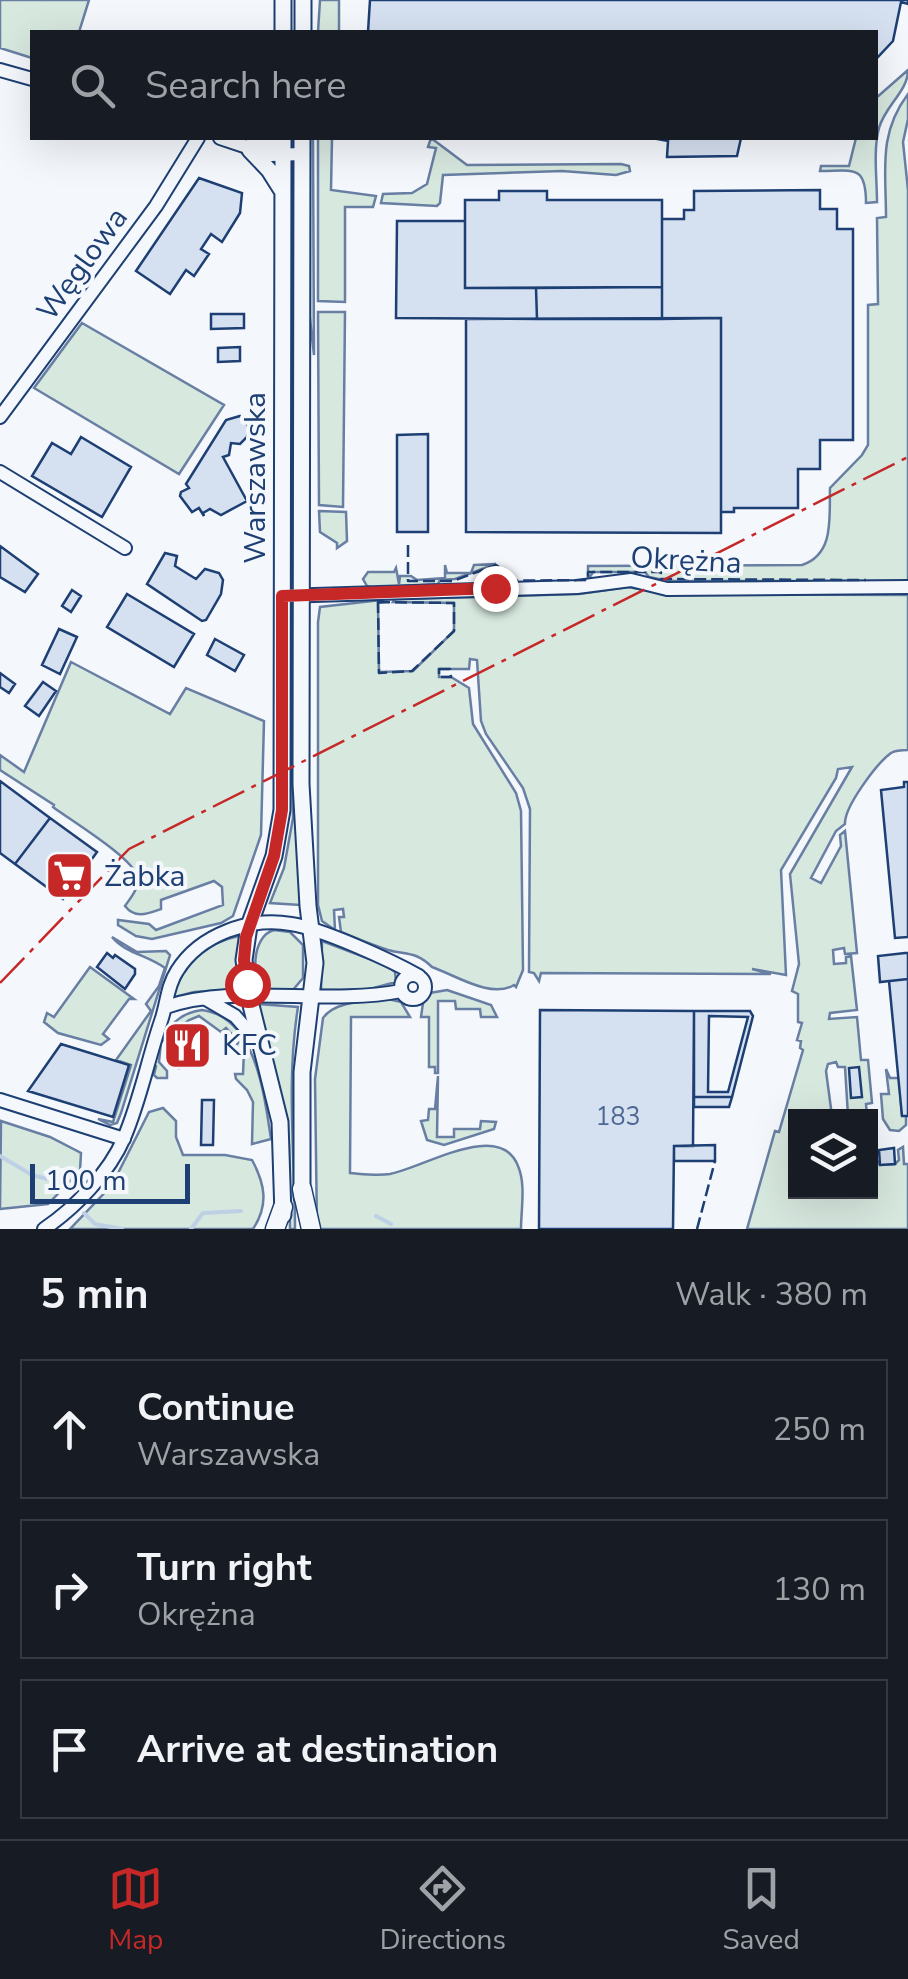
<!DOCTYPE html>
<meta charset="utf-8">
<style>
body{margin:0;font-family:"Nunito Sans",sans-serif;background:#20242c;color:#f1f3f6}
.controls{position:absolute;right:30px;bottom:30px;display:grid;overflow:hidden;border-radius:0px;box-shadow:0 10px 40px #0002}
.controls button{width:90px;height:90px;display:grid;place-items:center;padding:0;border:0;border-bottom:2px solid #363941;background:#171b24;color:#f1f3f6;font:50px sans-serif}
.scale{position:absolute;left:30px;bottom:25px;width:160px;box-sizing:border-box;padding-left:10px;border:5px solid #1d3f73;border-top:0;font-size:28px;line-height:35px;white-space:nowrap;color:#1d3f73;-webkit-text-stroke:8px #f4f7fb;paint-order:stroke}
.stop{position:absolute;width:30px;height:30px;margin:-22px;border:8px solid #c62828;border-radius:50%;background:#fff}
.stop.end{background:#c62828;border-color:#fff;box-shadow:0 2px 10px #0008}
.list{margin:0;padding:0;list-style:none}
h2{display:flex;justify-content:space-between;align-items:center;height:130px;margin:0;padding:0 40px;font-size:42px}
h2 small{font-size:32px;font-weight:400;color:#9ea1a6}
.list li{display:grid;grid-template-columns:65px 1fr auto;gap:30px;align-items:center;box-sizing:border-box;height:140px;margin:0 20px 20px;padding:0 20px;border:2px solid #363941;border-radius:0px}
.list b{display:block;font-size:38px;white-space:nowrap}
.list p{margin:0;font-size:32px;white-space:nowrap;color:#9ea1a6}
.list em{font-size:32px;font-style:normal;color:#9ea1a6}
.icon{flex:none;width:55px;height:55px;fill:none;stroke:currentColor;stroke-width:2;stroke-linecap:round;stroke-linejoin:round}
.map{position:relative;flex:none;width:908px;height:1229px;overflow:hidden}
.search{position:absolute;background:#171b24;box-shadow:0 10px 40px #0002;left:30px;right:30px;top:30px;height:110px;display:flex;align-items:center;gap:25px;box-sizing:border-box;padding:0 35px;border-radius:0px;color:#9ea1a6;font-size:38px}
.sheet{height:610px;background:#171b24}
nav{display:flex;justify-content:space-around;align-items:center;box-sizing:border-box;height:140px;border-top:2px solid #363941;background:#171b24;font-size:28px;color:#9ea1a6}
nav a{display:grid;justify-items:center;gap:5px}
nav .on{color:#c62828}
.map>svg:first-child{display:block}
.green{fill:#d7e8df;stroke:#687fa3;stroke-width:2.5}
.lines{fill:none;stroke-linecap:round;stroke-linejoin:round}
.stream{stroke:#bed0e5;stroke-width:4}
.building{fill:#d5e0f0;stroke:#1d3f73;stroke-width:2.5;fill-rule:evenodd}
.minor-casing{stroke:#1d3f73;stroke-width:16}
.major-casing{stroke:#1d3f73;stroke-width:19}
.highway-casing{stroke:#1d3f73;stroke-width:21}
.minor{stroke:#f4f7fb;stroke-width:12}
.major{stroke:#f4f7fb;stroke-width:15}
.highway{stroke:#f4f7fb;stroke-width:18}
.fence{stroke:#1d3f73;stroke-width:2.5;stroke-dasharray:12 5;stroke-linecap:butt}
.power{stroke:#c62828;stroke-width:2.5;stroke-dasharray:35 8 5 8;stroke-linecap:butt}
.route{stroke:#c62828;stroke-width:12}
.labels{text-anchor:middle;stroke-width:8;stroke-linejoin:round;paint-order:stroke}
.number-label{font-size:25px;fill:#4b6792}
.street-label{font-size:30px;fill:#1d3f73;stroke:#f4f7fb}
.poi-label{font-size:30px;fill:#1d3f73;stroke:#f4f7fb;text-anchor:start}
</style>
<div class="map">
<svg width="908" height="1229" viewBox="0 0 908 1229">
<rect width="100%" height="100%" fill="#f4f7fb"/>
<path class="green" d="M 0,0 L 89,0 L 79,32 L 32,32 L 32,58 L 0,48 Z
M 320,0 L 339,0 L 339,32 L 318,32 Z
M 908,70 C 908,91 885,106 879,128 C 873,150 877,179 877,202 L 866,203 C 866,164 853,171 820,171 L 821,166 L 849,166 L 856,138 L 876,138 L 876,98 Z
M 908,94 L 908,119 L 903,142 L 908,190 L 908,581 L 668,581 L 649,577 L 645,572 L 593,572 L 588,580 L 588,566 L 802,565 C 835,554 829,517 830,488 L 862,455 L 868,445 L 868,305 L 878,304 L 877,218 L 886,217 C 886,170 878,134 908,94 Z
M 309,138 L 313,138 L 314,355 L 308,301 Z
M 318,138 L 332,138 L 331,190 L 376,196 L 373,207 L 345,207 L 345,302 L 318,301 Z
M 431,138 L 467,165 L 621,164 L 629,166 L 630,171 L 616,175 L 562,171 L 443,175 L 440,203 L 437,206 L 381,203 L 383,194 L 412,193 L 427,184 L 436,148 L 428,147 Z
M 318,312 L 345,312 L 343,507 L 319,505 Z
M 82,323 L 224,405 L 179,474 L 34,388 Z
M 319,511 L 346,512 L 347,541 L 337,548 L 337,543 L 320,532 Z
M 496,564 L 455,579 L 440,580 L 438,584 L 373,588 L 367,586 L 363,579 L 368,572 L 394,572 L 396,568 L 399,584 L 400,576 L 411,576 L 417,580 L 445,578 L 445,565 L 447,573 L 471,573 L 474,565 Z
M 628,587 L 666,594 L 908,595 L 908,750 C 902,750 896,750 891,753 C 877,763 844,807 845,824 L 836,831 L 811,878 L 821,883 L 841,846 L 840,835 L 845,831 L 857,953 L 845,954 L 844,948 L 833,950 L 834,964 L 846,963 L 846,957 L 851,956 L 857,1010 L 830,1013 L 829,1019 L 857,1017 L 861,1060 L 868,1060 L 872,1103 L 866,1104 L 867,1116 L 848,1116 L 845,1067 L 838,1067 L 836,1062 L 828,1064 L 826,1071 L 832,1116 L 796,1116 L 796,1192 L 870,1192 L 871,1175 L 875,1174 L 873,1154 L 880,1165 L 895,1164 L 899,1160 L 898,1150 L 903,1147 L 904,1164 L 908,1164 L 908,1229 L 747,1229 L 775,1131 L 779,1132 L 803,1050 L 800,1048 L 801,1041 L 797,1040 L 802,1023 L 798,1022 L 798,994 L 792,991 L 799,964 L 790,874 L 852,767 L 838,769 L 836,778 L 781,870 L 786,975 L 752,969 L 771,974 L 541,973 L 539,981 L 534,973 L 529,972 L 530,809 L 523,788 L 486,734 L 481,721 L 477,660 L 470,659 L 469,669 L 439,669 L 439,677 L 451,677 L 469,688 L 473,724 L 516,793 L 521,811 L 523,970 L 516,987 L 514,985 C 491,999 455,975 432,967 C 416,951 406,955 388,950 C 372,945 356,938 341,932 L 339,917 L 344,917 L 343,909 L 334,910 L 335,930 L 322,921 L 318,905 L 318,622 L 320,607 L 381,600 L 384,602 L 378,603 L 379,672 L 413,671 L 454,631 L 454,603 L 393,602 L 395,599 L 579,594 Z
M 288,632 L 296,632 L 300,905 L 270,903 L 284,868 L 293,818 Z
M 71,662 L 170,714 L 186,688 L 264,721 L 261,835 L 233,916 L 221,923 L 152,939 L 136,936 L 118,925 L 118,920 L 149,924 L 156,930 L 223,905 L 222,887 L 214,881 L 161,900 L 161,909 C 147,914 135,919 125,906 C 131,897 139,889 137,877 C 135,859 70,820 53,807 L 54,805 L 0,770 L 0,755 L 24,772 Z
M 274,930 L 290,932 L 303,945 L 303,978 L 292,991 C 285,991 274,992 267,990 C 250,982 251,936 274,930 Z
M 239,936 L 241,989 L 194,992 L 171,998 C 184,965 203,943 239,936 Z
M 112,937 L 137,952 L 166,951 L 170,955 L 121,1113 L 117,1123 L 110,1125 L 98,1119 L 113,1122 L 131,1065 L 116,1060 L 151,1011 L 146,1004 L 159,986 L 165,968 C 147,955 125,953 112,937 Z
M 322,941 L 388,966 L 395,972 L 396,982 L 366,990 L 321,990 Z
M 90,967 L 134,999 L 129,999 L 103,1034 L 109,1039 L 101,1045 L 58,1033 L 44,1022 L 47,1013 L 54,1017 Z
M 447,990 L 491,1005 L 497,1017 L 481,1017 L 480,1009 L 456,1009 L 455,1001 L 438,1001 L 438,1073 L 435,1073 L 435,1067 L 429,1067 L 429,1017 L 421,1017 L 423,1003 L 430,993 Z
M 388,999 L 401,1002 L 410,1017 L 351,1017 L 350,1173 C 363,1174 377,1176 390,1174 C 423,1168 500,1119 518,1166 C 526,1184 521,1210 521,1229 L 317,1229 L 315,1079 L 323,1018 C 336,1000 367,1002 388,999 Z
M 258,1004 L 298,1007 C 286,1081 295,1154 295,1229 L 290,1229 L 289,1144 Z
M 202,1010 C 256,1017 264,1094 271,1139 L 252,1144 L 253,1102 L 247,1090 L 236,1079 L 235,1074 L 243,1074 L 244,1050 L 236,1050 L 234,1047 L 239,1042 L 226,1028 L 221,1032 L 199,1016 L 189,1020 L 161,1042 L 159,1062 L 167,1071 L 167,1078 L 157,1078 L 154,1075 L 156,1066 L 153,1064 C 162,1037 171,1014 202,1010 Z
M 886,1069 L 890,1078 L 899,1078 L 902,1115 L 906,1116 L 906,1125 L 899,1131 L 890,1130 L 883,1119 L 881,1094 L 889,1094 Z
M 438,1076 L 437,1137 L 454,1137 L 454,1129 L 480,1129 L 481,1121 L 496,1122 L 494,1129 L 444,1145 L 427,1140 L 421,1121 L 428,1120 L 429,1109 L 435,1109 Z
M 163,1108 L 176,1121 L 176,1137 L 183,1155 L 225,1155 L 252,1160 C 265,1184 269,1205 253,1229 L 70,1229 L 112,1185 L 149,1112 Z
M 1,1121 L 50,1137 L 81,1153 L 80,1171 L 48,1204 L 0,1209 Z"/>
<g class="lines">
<path class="stream" d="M 0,1156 L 32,1175 L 66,1184
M 84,1213 L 95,1224 L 122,1229
M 376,1216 L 391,1224
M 191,1229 L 203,1213 L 241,1211"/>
</g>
<path class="building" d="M 908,0 L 908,4 L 901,2 L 893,41 L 876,59 L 876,32 L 368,32 L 370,0 Z
M 652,138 L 741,138 L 737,156 L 667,157 L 668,141 Z
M 199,178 L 242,193 L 240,213 L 222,242 L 211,234 L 201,249 L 209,254 L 194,276 L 186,270 L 170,294 L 136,271 Z
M 820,190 L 820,209 L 837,209 L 837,229 L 853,229 L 853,440 L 820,440 L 820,469 L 798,469 L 798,508 L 734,508 L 734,512 L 721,512 L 721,318 L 662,319 L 662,219 L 684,219 L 684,210 L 694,210 L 694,191 Z
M 499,191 L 547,191 L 547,200 L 662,200 L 662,287 L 465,288 L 465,200 L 499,200 Z
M 397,221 L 465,221 L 465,288 L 536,288 L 537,319 L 396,318 Z
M 662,287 L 662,319 L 537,319 L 536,288 Z
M 211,314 L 244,314 L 244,328 L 211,329 Z
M 721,318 L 721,533 L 466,532 L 466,319 Z
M 240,347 L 240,361 L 218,362 L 218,348 Z
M 240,416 L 246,421 L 250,434 L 240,444 L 231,443 L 229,455 L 223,457 L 247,501 L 221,515 L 210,509 L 203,513 L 204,516 L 199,508 L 192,512 L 180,496 L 181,492 L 189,488 L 186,484 L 226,420 Z
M 428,434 L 428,532 L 397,532 L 397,435 Z
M 81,437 L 131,467 L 102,517 L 32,476 L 52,443 L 71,454 Z
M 0,546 L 38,574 L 25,592 L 0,577 Z
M 165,553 L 177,556 L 175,566 L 196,579 L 205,569 L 219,573 L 223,580 L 221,594 L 206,620 L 202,621 L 147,584 Z
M 72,590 L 81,596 L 71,612 L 62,606 Z
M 127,594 L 194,634 L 174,667 L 107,627 Z
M 59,629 L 77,637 L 60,674 L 42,665 Z
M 215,639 L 244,655 L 235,671 L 207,655 Z
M 0,673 L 15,684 L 9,693 L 0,687 Z
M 43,682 L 56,691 L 39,716 L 25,706 Z
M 0,781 L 50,818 L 15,864 L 0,853 Z
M 904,782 L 908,782 L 908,937 L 895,938 L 881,790 L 904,787 Z
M 50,818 L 97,852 L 63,899 L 15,864 Z
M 107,953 L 113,958 L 115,955 L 135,969 L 135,974 L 125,989 L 97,967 Z
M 905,953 L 908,953 L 908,979 L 880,982 L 878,956 Z
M 908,979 L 908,1116 L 902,1116 L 889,981 Z
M 540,1010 L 694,1011 L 693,1146 L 674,1146 L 673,1229 L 539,1229 Z
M 694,1011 L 750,1011 L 753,1016 L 732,1097 L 694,1097 ZM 709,1016 L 748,1017 L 728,1092 L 708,1092 Z
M 191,1026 L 206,1042 L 179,1068 L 167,1056 L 171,1052 L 167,1049 Z
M 61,1044 L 129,1065 L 113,1117 L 28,1091 Z
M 859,1067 L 862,1097 L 851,1098 L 849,1068 Z
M 694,1097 L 732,1097 L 729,1107 L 694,1107 Z
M 202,1100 L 214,1100 L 213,1145 L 201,1145 Z
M 715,1145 L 715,1161 L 674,1161 L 674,1146 Z
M 894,1148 L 895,1164 L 880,1165 L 879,1150 Z"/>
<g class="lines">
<defs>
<path id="minor" d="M 0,70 L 32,79
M 220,138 L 271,155 L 302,154
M 252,138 L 271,143 L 283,153
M 0,417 L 156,206 L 198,138
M 0,472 L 125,548
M 282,596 L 577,587 L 631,580 L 667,589 L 908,587
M401 987a12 12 0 1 1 24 0a12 12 0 1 1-24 0Z
M 206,999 L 235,1016 L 259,1043
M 166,1007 C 236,983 325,1006 401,991
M 0,1100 L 124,1139
M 44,1229 C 75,1208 109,1173 124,1138 C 140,1101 148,1059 161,1021 C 167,1004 167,986 177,971 C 200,934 250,917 291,924 C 323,929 390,960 419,976"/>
<path id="major" d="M 283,0 L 283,32
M 303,32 L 303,0
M 283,138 L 282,810 L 274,856 L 249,926 L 244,960 L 249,997 L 280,1122 L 283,1215
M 250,150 L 269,170 L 281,189
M 302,1197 L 302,1072 L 315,963 L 308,906 L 301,784 L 302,138"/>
<path id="highway" d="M 302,1189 L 311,1229
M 275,1229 L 283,1207"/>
</defs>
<use href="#minor" class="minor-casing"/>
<use href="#major" class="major-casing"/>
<use href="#highway" class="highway-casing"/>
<use href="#minor" class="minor"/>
<use href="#major" class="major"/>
<use href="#highway" class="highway"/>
<path class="fence" d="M 408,545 L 408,581 L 453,581 L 496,565 L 505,571 L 482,581 L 588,580 L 588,572 L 661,572 L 660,579 L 866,580
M 378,602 L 454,603 L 454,631 L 412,671 L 379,673 Z
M 439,669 L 450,669 L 451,677 L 439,677 Z
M 697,1229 L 715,1161"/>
<path class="power" d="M 0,983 L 129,849 L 908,457"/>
</g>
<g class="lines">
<path class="route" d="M 247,984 L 244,960 L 246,937 L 274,856 L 282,810 L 282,596 L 495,588"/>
</g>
<defs>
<symbol id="supermarket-square" viewBox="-11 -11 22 22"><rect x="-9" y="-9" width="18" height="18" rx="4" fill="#c62828" stroke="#f4f7fb"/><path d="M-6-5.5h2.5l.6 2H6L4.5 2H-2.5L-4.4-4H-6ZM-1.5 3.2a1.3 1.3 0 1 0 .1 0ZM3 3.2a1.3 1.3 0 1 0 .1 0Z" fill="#fff"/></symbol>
<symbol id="restaurant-square" viewBox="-11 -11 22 22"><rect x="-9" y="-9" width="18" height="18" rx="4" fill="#c62828" stroke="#f4f7fb"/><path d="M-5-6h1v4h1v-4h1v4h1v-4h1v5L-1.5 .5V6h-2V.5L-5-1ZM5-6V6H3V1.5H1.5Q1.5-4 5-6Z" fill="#fff"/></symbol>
</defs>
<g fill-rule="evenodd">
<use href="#supermarket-square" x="42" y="848" width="55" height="55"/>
<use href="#restaurant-square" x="160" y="1018" width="55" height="55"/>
</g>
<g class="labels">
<g class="number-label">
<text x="618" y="1125">183</text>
</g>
<g class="street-label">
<text transform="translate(82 264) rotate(-54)" y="10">Węglowa</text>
<text transform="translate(255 478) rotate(-90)" y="10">Warszawska</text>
<text transform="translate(686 560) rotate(3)" y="10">Okrężna</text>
</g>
<g class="poi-label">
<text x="104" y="886">Żabka</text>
<text x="222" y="1055">KFC</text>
</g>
</g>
</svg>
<div class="controls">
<button><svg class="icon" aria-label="layers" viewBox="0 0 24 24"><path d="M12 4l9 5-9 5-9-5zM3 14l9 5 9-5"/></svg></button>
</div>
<div class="scale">100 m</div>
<div class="stop" style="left:247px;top:984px"></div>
<div class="stop end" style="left:495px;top:588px"></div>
<div class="search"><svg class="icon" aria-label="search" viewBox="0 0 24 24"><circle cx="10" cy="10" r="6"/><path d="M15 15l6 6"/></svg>Search here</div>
</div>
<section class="sheet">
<h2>5 min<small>Walk · 380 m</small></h2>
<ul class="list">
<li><svg class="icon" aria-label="ahead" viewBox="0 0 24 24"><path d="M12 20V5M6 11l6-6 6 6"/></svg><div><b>Continue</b><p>Warszawska</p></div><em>250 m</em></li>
<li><svg class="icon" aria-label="right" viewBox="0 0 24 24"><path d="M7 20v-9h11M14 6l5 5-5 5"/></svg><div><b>Turn right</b><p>Okrężna</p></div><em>130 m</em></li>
<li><svg class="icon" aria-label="arrive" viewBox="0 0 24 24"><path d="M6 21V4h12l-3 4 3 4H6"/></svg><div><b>Arrive at destination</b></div></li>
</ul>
</section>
<nav>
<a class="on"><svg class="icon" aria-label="map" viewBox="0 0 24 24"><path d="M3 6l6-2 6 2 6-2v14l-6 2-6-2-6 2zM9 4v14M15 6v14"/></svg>Map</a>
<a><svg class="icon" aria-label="directions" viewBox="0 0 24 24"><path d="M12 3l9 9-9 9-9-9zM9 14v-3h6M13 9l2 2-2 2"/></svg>Directions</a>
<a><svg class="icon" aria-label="saved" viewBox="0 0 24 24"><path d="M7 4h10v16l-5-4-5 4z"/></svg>Saved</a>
</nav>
